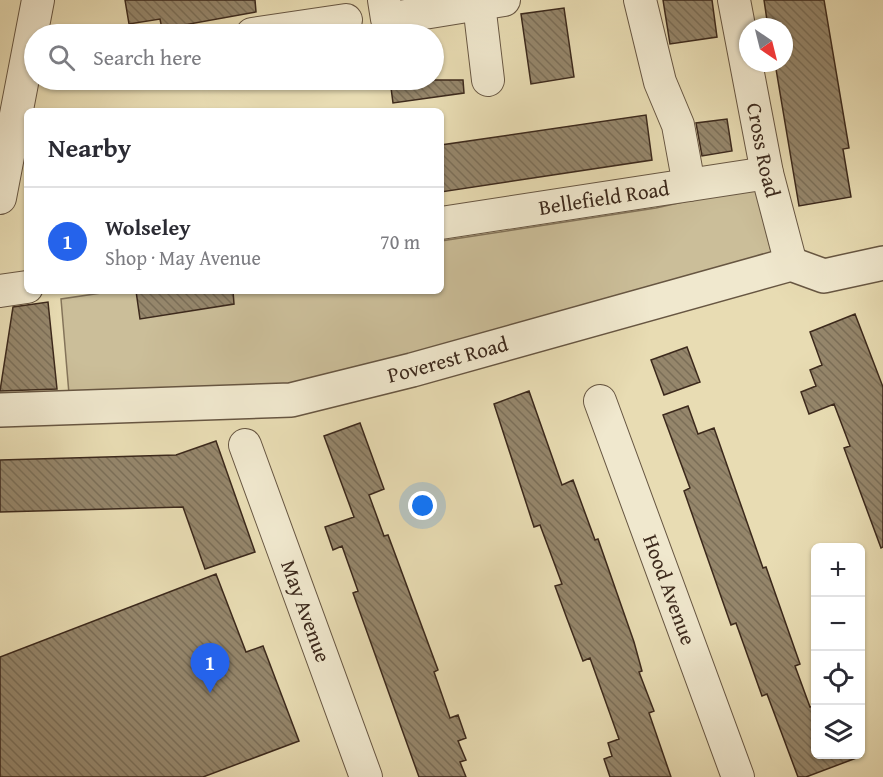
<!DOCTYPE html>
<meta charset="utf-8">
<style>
body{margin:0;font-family:"Gentium Book Plus",serif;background:#f7f7f7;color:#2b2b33}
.controls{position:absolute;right:18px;bottom:18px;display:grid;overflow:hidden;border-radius:9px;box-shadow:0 2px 4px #0004}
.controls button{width:54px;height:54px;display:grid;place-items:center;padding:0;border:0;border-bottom:2px solid #e1e1e2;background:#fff;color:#2b2b33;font:30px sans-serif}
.compass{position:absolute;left:739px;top:18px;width:54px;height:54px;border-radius:50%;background:#fff;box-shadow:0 2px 4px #0004;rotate:145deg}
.you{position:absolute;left:423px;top:506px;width:21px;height:21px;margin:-15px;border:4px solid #fff;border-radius:50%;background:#1a73e8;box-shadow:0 0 0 9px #1a73e833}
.badge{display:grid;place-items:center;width:39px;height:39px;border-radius:50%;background:#2563eb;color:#fff;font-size:20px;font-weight:700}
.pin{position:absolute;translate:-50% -50px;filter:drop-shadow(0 2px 3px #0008)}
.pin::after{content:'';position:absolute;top:32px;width:21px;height:18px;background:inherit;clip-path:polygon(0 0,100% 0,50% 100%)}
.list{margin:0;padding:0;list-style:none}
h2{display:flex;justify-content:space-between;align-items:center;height:78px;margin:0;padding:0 24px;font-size:26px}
h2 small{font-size:20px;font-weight:400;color:#7c7c81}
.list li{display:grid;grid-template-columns:39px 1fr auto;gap:18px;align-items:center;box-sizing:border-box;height:108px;padding:0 24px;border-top:2px solid #e1e1e2}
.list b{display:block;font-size:22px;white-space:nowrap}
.list p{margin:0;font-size:20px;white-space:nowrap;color:#7c7c81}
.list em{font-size:20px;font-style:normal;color:#7c7c81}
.icon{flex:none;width:33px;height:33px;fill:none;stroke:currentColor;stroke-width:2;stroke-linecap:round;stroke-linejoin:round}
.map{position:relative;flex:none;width:883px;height:777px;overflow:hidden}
.search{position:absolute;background:#fff;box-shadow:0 2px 4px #0004;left:24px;top:24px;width:420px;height:66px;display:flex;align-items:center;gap:15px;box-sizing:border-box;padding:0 21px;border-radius:33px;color:#7c7c81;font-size:22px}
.panel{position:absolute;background:#fff;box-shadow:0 2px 4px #0004;left:24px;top:108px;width:420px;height:186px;border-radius:9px}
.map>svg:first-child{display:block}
.green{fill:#cbbe99;stroke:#84745a;stroke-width:1.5}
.building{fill:url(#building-back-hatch);stroke:#3c291c;stroke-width:1.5}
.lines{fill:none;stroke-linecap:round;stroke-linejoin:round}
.minor-casing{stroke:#675642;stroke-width:34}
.tertiary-casing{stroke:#675642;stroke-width:36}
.minor{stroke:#f0e8ce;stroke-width:32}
.tertiary{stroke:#f0e8ce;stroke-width:33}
.labels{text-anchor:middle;stroke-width:4.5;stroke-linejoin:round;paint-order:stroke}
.street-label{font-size:21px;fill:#3c291c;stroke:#f0e8ce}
</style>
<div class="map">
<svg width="883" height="777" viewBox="0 0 883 777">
<defs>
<pattern id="building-back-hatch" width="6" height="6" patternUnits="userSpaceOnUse" patternTransform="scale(1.5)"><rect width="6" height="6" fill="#95866b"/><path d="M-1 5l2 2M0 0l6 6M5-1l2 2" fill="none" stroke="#7b6e57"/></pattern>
</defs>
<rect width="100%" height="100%" fill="#e8dcb3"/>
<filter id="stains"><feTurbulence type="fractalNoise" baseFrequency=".00333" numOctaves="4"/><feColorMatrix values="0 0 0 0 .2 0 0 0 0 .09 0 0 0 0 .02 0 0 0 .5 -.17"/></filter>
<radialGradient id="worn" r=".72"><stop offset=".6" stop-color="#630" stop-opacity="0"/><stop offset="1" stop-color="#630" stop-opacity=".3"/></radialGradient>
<path class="green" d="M 755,186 L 773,259 L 524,326 L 255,392 L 69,394 L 61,299 L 115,291 L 441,291 L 441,241 L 656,208 Z"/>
<path class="building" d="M 125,0 L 255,0 L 256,12 L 162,29 L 160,19 L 129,24 Z
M 663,0 L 712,0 L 717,37 L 670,44 Z
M 764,0 L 824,0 L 849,148 L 843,149 L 851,197 L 799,206 L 775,63 L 784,63 L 784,27 L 768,27 Z
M 564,8 L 574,77 L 531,84 L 521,14 Z
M 390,80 L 463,80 L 464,93 L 393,103 Z
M 646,115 L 652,160 L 441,192 L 441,145 Z
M 727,119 L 732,151 L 702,156 L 696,123 Z
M 136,291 L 233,291 L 234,304 L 140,319 Z
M 48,302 L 57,389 L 0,391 L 13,307 Z
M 855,314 L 883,387 L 883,547 L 881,548 L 844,448 L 850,446 L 834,404 L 809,414 L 801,392 L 816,386 L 810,370 L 822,365 L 810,332 Z
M 687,347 L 700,382 L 664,395 L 651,360 Z
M 529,391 L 562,485 L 573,480 L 595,540 L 598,539 L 634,642 L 642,671 L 639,672 L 654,711 L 649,713 L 671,777 L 610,777 L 604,759 L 612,756 L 608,743 L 619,739 L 590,658 L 583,661 L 566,616 L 555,586 L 562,584 L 540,525 L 534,527 L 494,404 Z
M 688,406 L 698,434 L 714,428 L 763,568 L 766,567 L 800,664 L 795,666 L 810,707 L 816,705 L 816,754 L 859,757 L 806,777 L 798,777 L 767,694 L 762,696 L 736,623 L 731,625 L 684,491 L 690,488 L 663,415 Z
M 360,423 L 384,489 L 369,495 L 384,536 L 388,535 L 438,670 L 434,672 L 450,718 L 458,715 L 466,738 L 458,741 L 466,760 L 460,762 L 466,777 L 419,777 L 353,593 L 358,591 L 342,546 L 333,550 L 325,527 L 354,517 L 324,436 Z
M 216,441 L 255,552 L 205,569 L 183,507 L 0,512 L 0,460 L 176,455 Z
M 216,574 L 246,652 L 263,646 L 299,741 L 203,777 L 0,777 L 0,657 Z"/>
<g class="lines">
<defs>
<g id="minor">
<path d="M 384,0 L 387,19 L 504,0"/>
<path d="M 640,0 L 660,82 L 678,125 L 689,185"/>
<path id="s1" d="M 734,0 L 767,173 L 791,264"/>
<path d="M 479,4 L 488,80"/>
<path d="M 252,34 L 346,20"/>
<path d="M 0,198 L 38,0"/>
<path id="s2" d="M 441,223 L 767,173"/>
<path d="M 0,291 L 27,287"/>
<path id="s3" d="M 600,401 L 738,777"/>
<path id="s4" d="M 245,445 L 366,777"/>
</g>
<g id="tertiary">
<path id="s5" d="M 0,410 L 291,400 L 412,370 L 791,264 L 824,276 L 883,263"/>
</g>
</defs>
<use href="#minor" class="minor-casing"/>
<use href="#tertiary" class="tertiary-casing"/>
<use href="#minor" class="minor"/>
<use href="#tertiary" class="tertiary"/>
</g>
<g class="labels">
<g class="street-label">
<text dy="7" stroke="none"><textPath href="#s1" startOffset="153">Cross Road</textPath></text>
<text dy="7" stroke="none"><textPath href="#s2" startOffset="165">Bellefield Road</textPath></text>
<text dy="7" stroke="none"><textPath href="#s5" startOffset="453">Poverest Road</textPath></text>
<text dy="7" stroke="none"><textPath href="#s3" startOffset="201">Hood Avenue</textPath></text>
<text dy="7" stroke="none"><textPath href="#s4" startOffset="177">May Avenue</textPath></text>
</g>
</g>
<rect width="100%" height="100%" filter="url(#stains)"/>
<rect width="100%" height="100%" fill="url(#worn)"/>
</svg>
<div class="controls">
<button>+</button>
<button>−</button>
<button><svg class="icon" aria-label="locate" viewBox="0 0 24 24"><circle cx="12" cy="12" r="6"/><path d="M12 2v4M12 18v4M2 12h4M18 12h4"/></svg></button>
<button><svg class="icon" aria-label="layers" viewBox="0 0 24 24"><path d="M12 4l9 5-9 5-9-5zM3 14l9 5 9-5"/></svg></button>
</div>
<svg class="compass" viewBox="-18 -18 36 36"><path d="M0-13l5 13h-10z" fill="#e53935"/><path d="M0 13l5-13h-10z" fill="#7c7c81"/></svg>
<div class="you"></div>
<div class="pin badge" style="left:210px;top:693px">1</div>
<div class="search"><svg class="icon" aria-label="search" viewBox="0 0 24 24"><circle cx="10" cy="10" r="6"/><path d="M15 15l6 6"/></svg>Search here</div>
<section class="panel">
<h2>Nearby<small></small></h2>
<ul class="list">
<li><span class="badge">1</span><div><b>Wolseley</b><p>Shop · May Avenue</p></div><em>70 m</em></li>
</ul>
</section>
</div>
